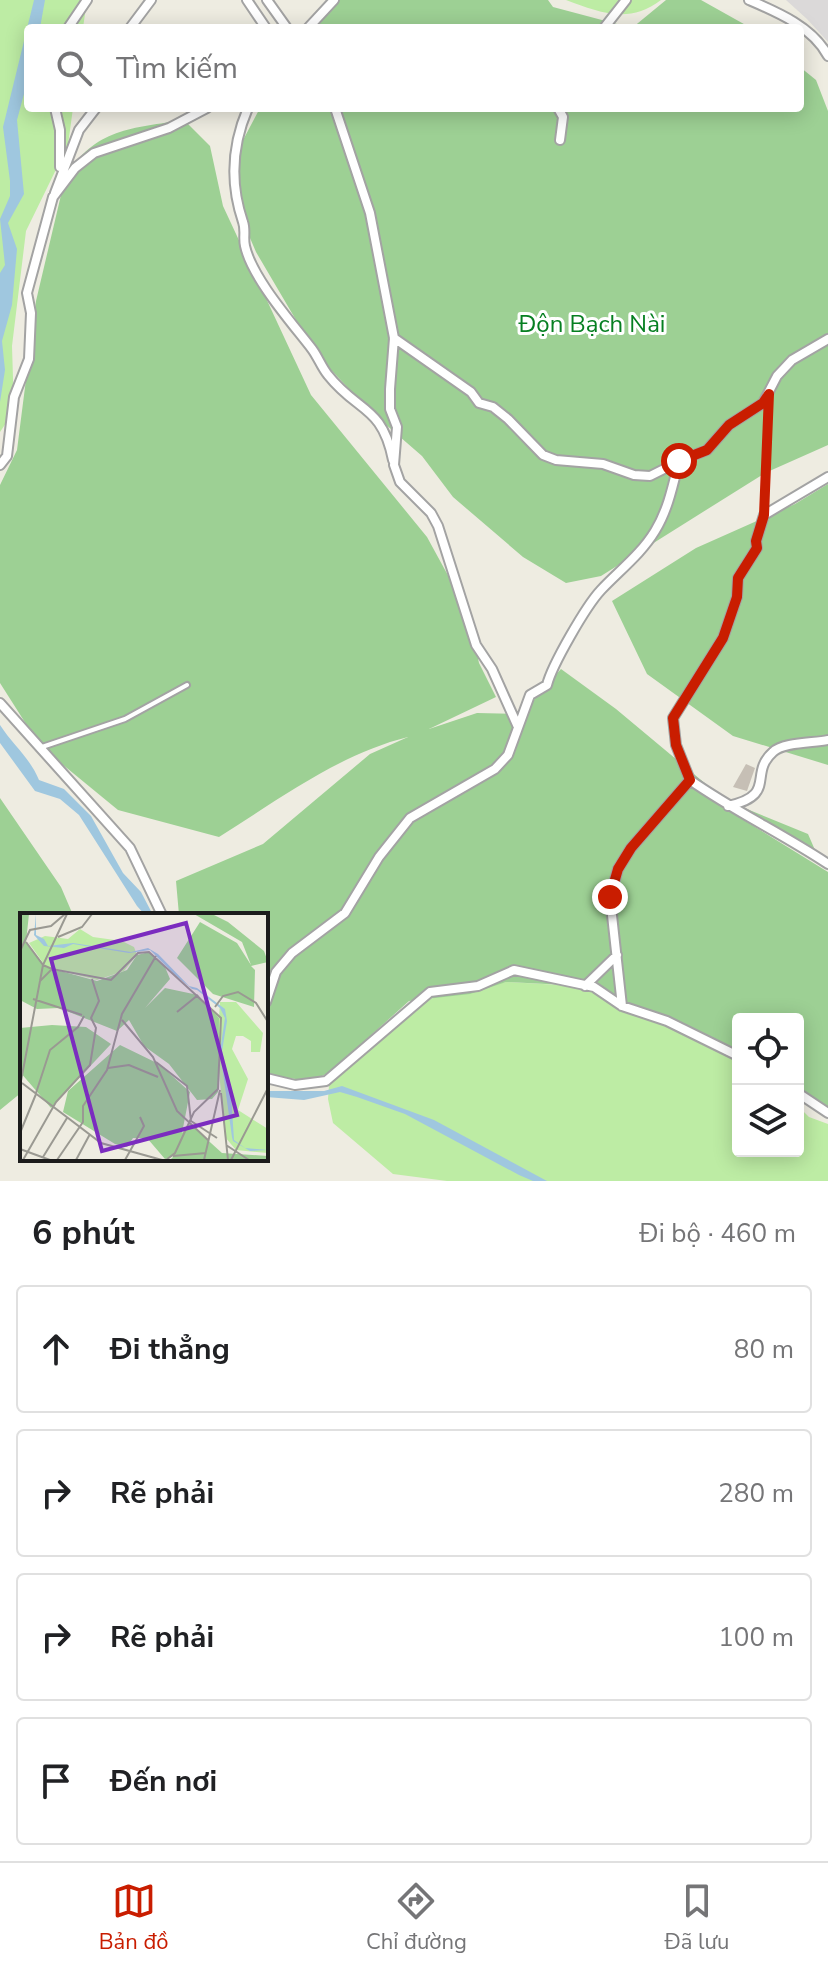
<!DOCTYPE html>
<html lang="vi">
<meta charset="utf-8">
<style>
body{margin:0;font-family:"Nunito Sans",sans-serif;background:#f6f6f6;color:#202124}
.controls{position:absolute;right:24px;bottom:24px;display:grid;overflow:hidden;border-radius:8px;box-shadow:0 4px 20px #0003}
.controls button{width:72px;height:72px;display:grid;place-items:center;padding:0;border:0;border-bottom:2px solid #e0e0e0;background:#fff;color:#202124;font:40px sans-serif}
.stop{position:absolute;width:24px;height:24px;margin:-18px;border:6px solid #c91d00;border-radius:50%;background:#fff}
.stop.end{background:#c91d00;border-color:#fff;box-shadow:0 2px 8px #0008}
.list{margin:0;padding:0;list-style:none}
h2{display:flex;justify-content:space-between;align-items:center;height:104px;margin:0;padding:0 32px;font-size:34px}
h2 small{font-size:26px;font-weight:400;color:#757577}
.list li{display:grid;grid-template-columns:52px 1fr auto;gap:24px;align-items:center;box-sizing:border-box;height:128px;margin:0 16px 16px;padding:0 16px;border:2px solid #e0e0e0;border-radius:8px}
.list b{display:block;font-size:30px;white-space:nowrap}
.list em{font-size:26px;font-style:normal;color:#757577}
.icon{flex:none;width:44px;height:44px;fill:none;stroke:currentColor;stroke-width:2;stroke-linecap:round;stroke-linejoin:round}
.map{position:relative;flex:none;width:828px;height:1181px;overflow:hidden}
.search{position:absolute;background:#fff;box-shadow:0 4px 20px #0003;left:24px;right:24px;top:24px;height:88px;display:flex;align-items:center;gap:20px;box-sizing:border-box;padding:0 28px;border-radius:8px;color:#757577;font-size:30px}
.sheet{height:680px;background:#fff}
nav{display:flex;justify-content:space-around;align-items:center;box-sizing:border-box;height:112px;border-top:2px solid #e0e0e0;background:#fff;font-size:22px;color:#757577}
nav a{display:grid;justify-items:center;gap:4px}
nav .on{color:#c91d00}
.map>svg:first-child{display:block}
.residential{fill:#dbd9d9}
.grass{fill:#bdeca4}
.forest{fill:#9dd094}
.water{fill:#9fc7df}
.building{fill:#c6bfb5}
.lines{fill:none;stroke-linecap:round;stroke-linejoin:round}
.service-casing{stroke:#a3a3a3;stroke-width:8}
.minor-casing{stroke:#a3a3a3;stroke-width:12}
.service{stroke:#fff;stroke-width:4}
.minor{stroke:#fff;stroke-width:8}
.route{stroke:#c91d00;stroke-width:10}
.labels{text-anchor:middle;stroke-width:6;stroke-linejoin:round;paint-order:stroke}
.park-label{font-size:24px;fill:#067f21;stroke:#fff}
.inset-road{fill:none;stroke:#9a9992;stroke-width:2}
.view{fill:#7b2cbf;fill-opacity:0.15;stroke:#7b2cbf;stroke-width:4}
.inset-edge{fill:none;stroke:#1c1c1c;stroke-width:4}
</style>
<div class="map">
<svg width="828" height="1181" viewBox="0 0 828 1181">
<rect width="100%" height="100%" fill="#eeece1"/>
<path class="residential" d="M 786,0 L 828,0 L 828,42 L 807,19 Z"/>
<path class="grass" d="M 0,0 L 87,0 L 83,28 L 28,28 L 28,108 L 73,108 L 68,145 L 26,231 L 12,346 L 14,411 L 0,432 Z
M 566,0 L 661,0 C 630,24 600,13 566,0 Z
M 506,982 L 594,987 L 738,1057 L 738,1151 L 798,1151 L 798,1106 L 809,1117 L 828,1124 L 828,1181 L 447,1181 L 393,1174 L 333,1123 L 328,1099 L 330,1072 L 402,1022 L 425,1000 Z"/>
<path class="forest" d="M 329,0 L 548,0 L 553,7 L 632,28 L 666,0 L 701,0 L 751,28 L 309,28 Z
M 800,67 L 816,80 L 828,111 L 828,445 L 765,473 L 601,576 L 566,583 L 523,557 L 453,497 L 422,456 L 369,410 L 316,354 L 256,252 L 235,203 L 233,159 L 260,108 L 800,108 Z
M 184,120 L 210,146 L 223,206 L 311,395 L 427,537 L 468,612 L 479,663 L 496,697 L 429,729 L 477,713 L 520,714 L 561,669 L 616,709 L 725,800 L 808,834 L 818,857 L 701,789 L 721,806 L 828,872 L 828,1113 L 798,1093 L 798,1019 L 738,1019 L 738,1055 L 622,1006 L 595,980 L 584,986 L 506,982 L 470,994 L 409,1001 L 330,1072 L 312,1081 L 271,1076 L 266,1074 L 266,915 L 179,915 L 176,881 L 263,844 L 370,754 L 408,737 C 339,754 278,800 219,837 L 118,810 L 40,746 L 0,683 L 0,485 L 17,450 L 36,301 L 65,178 C 94,128 133,128 184,120 Z
M 828,484 L 828,765 L 733,736 L 647,674 L 612,601 L 696,548 L 795,504 Z
M 0,798 L 61,887 L 73,915 L 22,915 L 22,1092 L 0,1110 Z"/>
<path class="water" d="M 34,0 L 45,0 L 40,28 L 28,28 L 28,79 L 17,120 L 24,194 L 8,223 L 17,249 L 12,305 L 2,341 L 5,370 L 0,402 L 0,273 L 5,265 L 0,219 L 10,196 L 10,181 L 3,127 Z
M 0,725 C 13,745 30,758 39,780 L 64,789 L 91,816 L 123,873 L 141,892 L 153,915 L 145,915 L 137,906 L 79,815 L 60,799 L 35,791 L 0,743 Z
M 342,1086 L 434,1120 L 547,1181 L 533,1181 L 519,1175 L 405,1114 L 357,1097 L 340,1092 L 304,1100 L 266,1097 L 266,1091 L 324,1091 Z"/>
<path class="building" d="M 746,764 L 755,768 L 747,791 L 733,787 Z"/>
<g class="lines">
<defs>
<path id="service" d="M 764,515 L 769,396
M 42,747 L 125,719 L 187,685"/>
<path id="minor" d="M 247,0 L 266,28
M 267,0 L 287,28
M 749,0 C 777,12 813,27 828,56
M 68,28 L 87,0
M 130,28 L 151,0
M 308,28 L 334,0
M 604,28 L 626,0
M 55,108 L 60,130 L 60,167
M 248,108 C 232,145 230,184 243,222 C 246,230 243,238 245,246 C 252,278 292,323 312,349 C 318,357 322,368 328,375 C 358,413 382,405 393,460
M 335,108 L 370,213 L 394,338 L 390,389 L 390,409 L 397,427 L 394,465 L 400,482 L 431,513 L 438,526 L 476,645 L 492,669 L 518,727
M 558,108 L 563,117 L 560,140
M 55,193 L 79,130 L 96,108
M 394,338 L 471,392 L 479,403 L 493,407 L 508,419 L 543,455 L 556,460 L 603,464 L 634,475 L 650,476 L 678,462
M 0,465 L 7,456 L 14,397 L 29,359 L 31,313 L 27,293 L 53,197 L 75,168 L 94,153 L 169,128 L 207,108
M 0,703 L 130,848 L 162,915
M 690,780 C 734,811 783,834 828,864
M 728,806 C 778,795 748,774 773,752 C 783,742 814,743 828,740
M 585,986 L 617,955
M 266,1002 L 276,972 L 292,953 L 345,913 L 379,857 L 410,818 L 495,769 L 508,755 L 530,695 L 547,685 C 552,665 586,606 601,590 C 620,570 641,554 655,531 C 668,510 673,485 679,461 L 707,450 L 729,425 L 763,403 L 777,376 L 792,360 L 828,339
M 622,1006 L 610,897 L 618,869 L 631,848 L 690,780 L 676,745 L 673,718 L 723,638 L 737,597 L 738,578 L 757,548 L 756,541 L 764,515 L 828,477
M 266,1078 L 295,1085 L 326,1081 L 430,992 L 478,986 L 514,970 L 594,987 L 622,1006 L 667,1021 L 738,1056
M 798,1093 L 828,1113"/>
</defs>
<use href="#service" class="service-casing"/>
<use href="#minor" class="minor-casing"/>
<use href="#service" class="service"/>
<use href="#minor" class="minor"/>
</g>
<g class="lines">
<path class="route" d="M 610,897 L 618,869 L 631,848 L 690,780 L 676,745 L 673,718 L 723,638 L 737,597 L 738,578 L 757,548 L 756,541 L 764,515 L 769,394 L 763,403 L 729,425 L 707,450 L 679,461"/>
</g>
<g class="labels">
<g class="park-label">
<text x="592" y="332">Độn Bạch Nài</text>
</g>
</g>
<g transform="translate(20 913)">
<rect width="248" height="248" fill="#eeece1"/>
<path d="M 60,16 L 73,24 L 102,28 L 114,34 L 117,42 L 104,58 L 77,67 L 26,54 L 9,30 L 25,23 L 48,26 ZM 200,89 L 216,89 L 243,120 L 240,139 L 231,139 L 231,128 L 223,123 L 216,123 L 212,136 L 228,166 L 218,197 L 248,216 L 248,240 L 216,237 L 205,224 L 197,136 Z" fill="#bdeca4"/>
<path d="M 0,1 L 9,1 L 6,29 L 26,54 L 77,68 L 107,57 L 117,42 L 129,39 L 145,54 L 150,66 L 125,95 L 145,75 L 178,82 L 199,105 L 198,179 L 192,186 L 177,187 L 149,151 L 124,133 L 109,107 L 97,118 L 39,95 L 17,96 L 0,87 ZM 174,1 L 192,1 L 208,9 L 244,38 L 248,49 L 231,53 L 235,57 L 234,94 L 193,81 L 157,45 L 180,9 L 217,30 L 231,52 L 222,29 ZM 32,112 L 66,114 L 91,131 L 31,195 L 0,159 L 0,115 ZM 100,132 L 139,151 L 170,179 L 162,220 L 170,211 L 202,240 L 248,243 L 248,247 L 150,247 L 154,243 L 145,246 L 127,225 L 113,225 L 107,234 L 95,231 L 43,199 L 48,178 Z" fill="#9dd094"/>
<path d="M 16,1 L 16,22 L 24,26 L 28,33 L 53,30 L 111,39 L 128,35 L 138,41 L 169,73 L 177,75 L 205,96 L 207,108 L 202,138 L 211,181 L 214,227 L 225,235 L 248,237 L 230,238 L 213,228 L 212,224 L 200,138 L 205,105 L 200,95 L 177,77 L 172,76 L 154,61 L 130,37 L 109,40 L 53,31 L 44,35 L 24,33 L 14,22 Z" fill="#9fc7df"/>
<path class="inset-road" d="M 38,24 L 62,14 L 72,1M 6,29 L 23,52 L 20,68M 0,38 L 10,17 L 31,13 L 45,1M 32,56 L 23,52 L 47,1M 13,86 L 62,102M 195,94 L 203,83 L 218,79 L 236,90 L 248,109M 157,99 L 178,82M 102,107 L 133,144 L 157,198 L 189,228M 136,149 L 167,173 L 171,208 L 197,225M 88,155 L 109,152 L 138,164M 2,170 L 81,230 L 142,247M 0,173 L 20,68 L 32,56 L 91,67 L 118,40 L 129,39 L 201,105 L 198,176 L 174,199 L 155,240 L 146,247M 16,180 L 30,137 L 58,114 L 64,103M 201,180 L 208,247M 0,220 L 16,181M 206,232 L 229,247M 0,236 L 30,247M 153,243 L 186,240M 23,244 L 47,205M 3,247 L 36,189 L 70,152 L 76,115 L 71,105 L 79,88 L 72,66M 37,247 L 63,209 L 63,193 L 87,157 L 102,101 L 136,43M 56,247 L 70,221M 105,247 L 124,213 L 120,204M 184,247 L 200,177M 211,247 L 248,175"/>
<path class="view" d="M 166,10 L 217,202 L 82,238 L 31,46 Z"/>
<rect width="248" height="248" class="inset-edge"/>
</g>
</svg>
<div class="controls">
<button><svg class="icon" aria-label="locate" viewBox="0 0 24 24"><circle cx="12" cy="12" r="6"/><path d="M12 2v4M12 18v4M2 12h4M18 12h4"/></svg></button>
<button><svg class="icon" aria-label="layers" viewBox="0 0 24 24"><path d="M12 4l9 5-9 5-9-5zM3 14l9 5 9-5"/></svg></button>
</div>
<div class="stop" style="left:679px;top:461px"></div>
<div class="stop end" style="left:610px;top:897px"></div>
<div class="search"><svg class="icon" aria-label="search" viewBox="0 0 24 24"><circle cx="10" cy="10" r="6"/><path d="M15 15l6 6"/></svg>Tìm kiếm</div>
</div>
<section class="sheet">
<h2>6 phút<small>Đi bộ · 460 m</small></h2>
<ul class="list">
<li><svg class="icon" aria-label="ahead" viewBox="0 0 24 24"><path d="M12 20V5M6 11l6-6 6 6"/></svg><div><b>Đi thẳng</b></div><em>80 m</em></li>
<li><svg class="icon" aria-label="right" viewBox="0 0 24 24"><path d="M7 20v-9h11M14 6l5 5-5 5"/></svg><div><b>Rẽ phải</b></div><em>280 m</em></li>
<li><svg class="icon" aria-label="right" viewBox="0 0 24 24"><path d="M7 20v-9h11M14 6l5 5-5 5"/></svg><div><b>Rẽ phải</b></div><em>100 m</em></li>
<li><svg class="icon" aria-label="arrive" viewBox="0 0 24 24"><path d="M6 21V4h12l-3 4 3 4H6"/></svg><div><b>Đến nơi</b></div></li>
</ul>
</section>
<nav>
<a class="on"><svg class="icon" aria-label="map" viewBox="0 0 24 24"><path d="M3 6l6-2 6 2 6-2v14l-6 2-6-2-6 2zM9 4v14M15 6v14"/></svg>Bản đồ</a>
<a><svg class="icon" aria-label="directions" viewBox="0 0 24 24"><path d="M12 3l9 9-9 9-9-9zM9 14v-3h6M13 9l2 2-2 2"/></svg>Chỉ đường</a>
<a><svg class="icon" aria-label="saved" viewBox="0 0 24 24"><path d="M7 4h10v16l-5-4-5 4z"/></svg>Đã lưu</a>
</nav>
